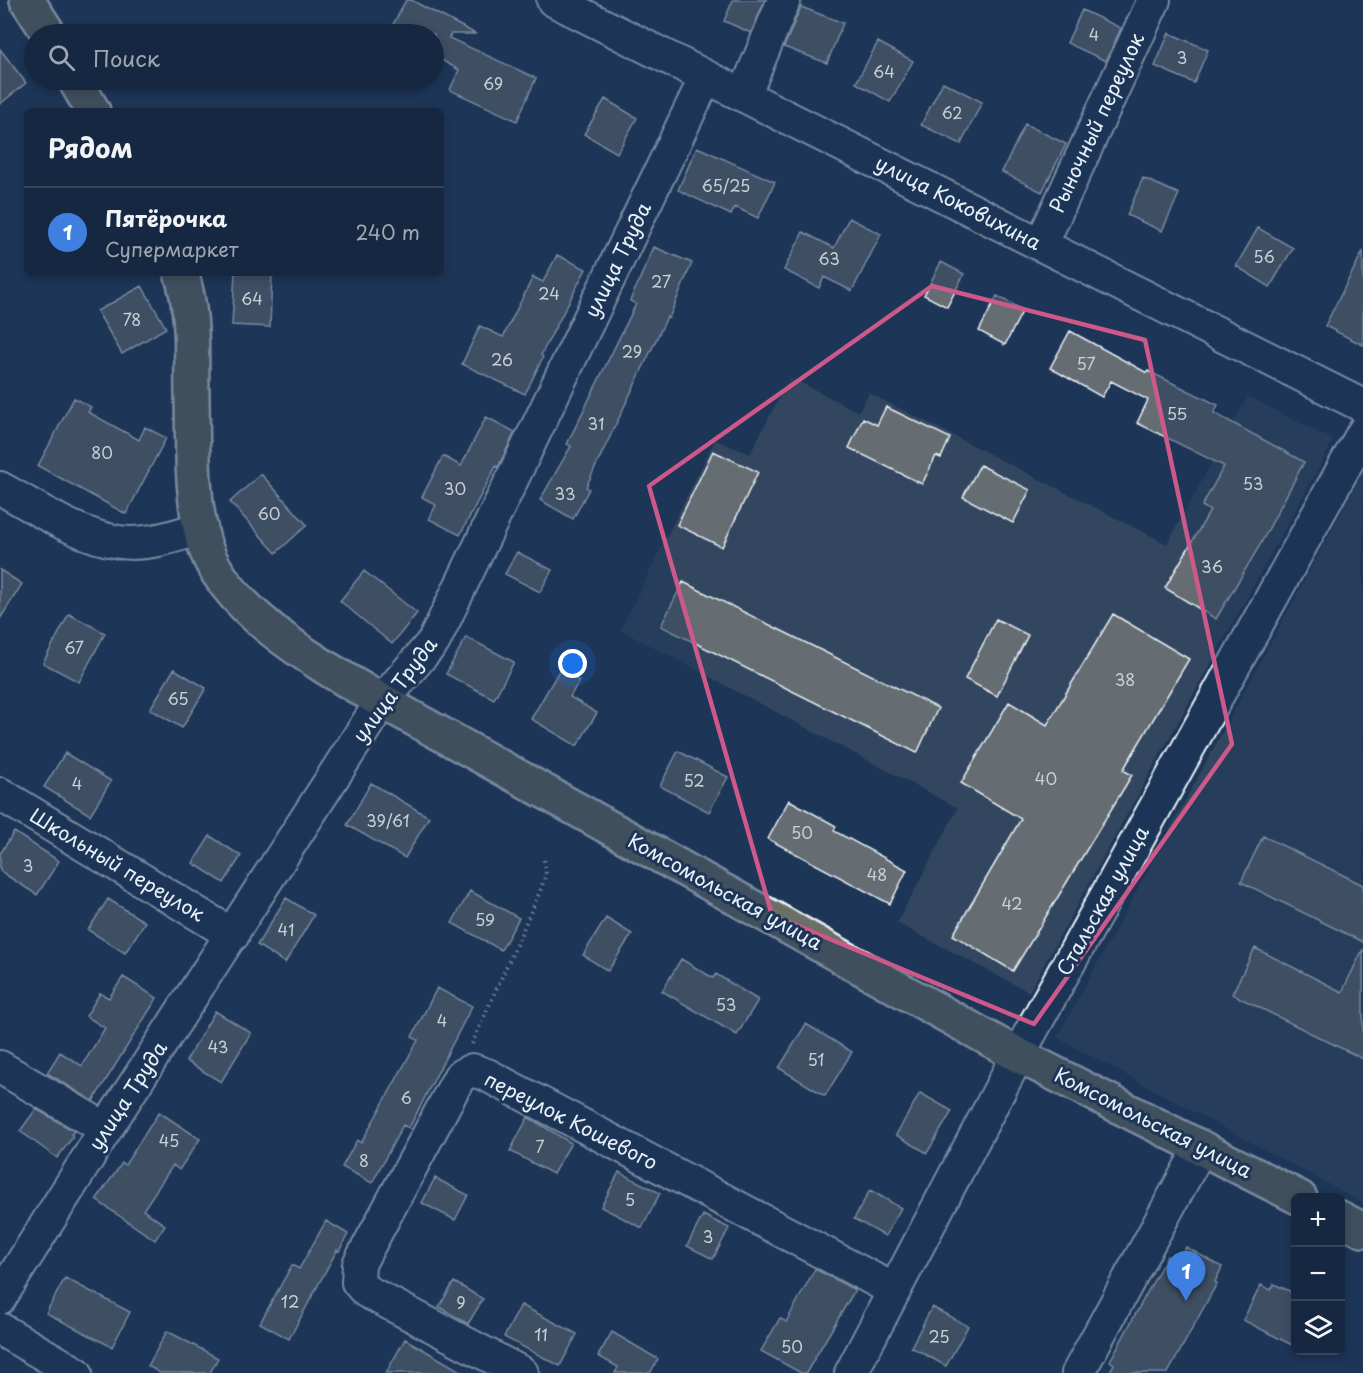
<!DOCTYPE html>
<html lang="ru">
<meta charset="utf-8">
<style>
body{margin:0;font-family:"Playpen Sans",sans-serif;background:#23344c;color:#f1f3f6}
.controls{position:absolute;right:18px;bottom:18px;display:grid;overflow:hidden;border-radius:9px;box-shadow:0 3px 9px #0003}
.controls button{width:54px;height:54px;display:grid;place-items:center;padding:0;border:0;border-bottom:2px solid #35445a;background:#162841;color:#f1f3f6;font:30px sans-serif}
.you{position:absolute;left:573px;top:664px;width:21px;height:21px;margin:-15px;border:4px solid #fff;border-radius:50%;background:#1a73e8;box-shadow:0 0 0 9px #1a73e833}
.badge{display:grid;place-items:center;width:39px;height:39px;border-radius:50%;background:#8abfa5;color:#fff;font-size:20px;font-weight:700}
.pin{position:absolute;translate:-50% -50px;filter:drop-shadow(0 2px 3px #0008)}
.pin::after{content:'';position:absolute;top:32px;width:21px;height:18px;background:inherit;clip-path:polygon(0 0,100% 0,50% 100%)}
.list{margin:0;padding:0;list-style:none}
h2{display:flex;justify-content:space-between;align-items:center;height:78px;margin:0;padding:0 24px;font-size:26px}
h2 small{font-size:20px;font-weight:400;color:#9ea6b1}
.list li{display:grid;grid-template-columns:39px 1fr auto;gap:18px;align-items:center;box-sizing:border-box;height:90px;padding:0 24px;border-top:2px solid #35445a}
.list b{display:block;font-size:22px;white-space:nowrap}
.list p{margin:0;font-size:20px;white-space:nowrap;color:#9ea6b1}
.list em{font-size:20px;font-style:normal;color:#9ea6b1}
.icon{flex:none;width:33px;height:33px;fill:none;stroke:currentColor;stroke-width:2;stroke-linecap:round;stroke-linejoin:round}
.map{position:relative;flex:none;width:1363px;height:1373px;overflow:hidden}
.search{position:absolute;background:#162841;box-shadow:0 3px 9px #0003;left:24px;top:24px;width:420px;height:66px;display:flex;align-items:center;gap:15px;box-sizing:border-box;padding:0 21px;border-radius:33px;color:#9ea6b1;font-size:22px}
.panel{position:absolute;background:#162841;box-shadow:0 3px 9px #0003;left:24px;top:108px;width:420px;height:168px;border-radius:9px}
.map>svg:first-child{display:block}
.built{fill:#33465f}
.building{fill:#666d72;stroke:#e8f1f8;stroke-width:1.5}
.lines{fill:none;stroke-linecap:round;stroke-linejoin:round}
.minor-casing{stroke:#e8f1f8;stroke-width:36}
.major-casing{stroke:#e8f1f8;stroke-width:38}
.path{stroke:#e8f1f8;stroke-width:4;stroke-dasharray:1.5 4.5;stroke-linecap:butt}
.minor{stroke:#1d3557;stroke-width:32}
.major{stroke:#6b7065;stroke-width:33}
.marked{fill:none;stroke:#cd598a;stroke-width:4.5;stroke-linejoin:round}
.labels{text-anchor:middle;stroke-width:6;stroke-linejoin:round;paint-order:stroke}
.number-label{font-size:16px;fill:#c8d0d6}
.street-label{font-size:20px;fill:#e8f1f8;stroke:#1d3557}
</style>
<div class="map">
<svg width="1363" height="1373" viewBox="0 0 1363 1373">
<rect width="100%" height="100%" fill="#1d3557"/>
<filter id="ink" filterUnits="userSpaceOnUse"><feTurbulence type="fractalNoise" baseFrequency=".0167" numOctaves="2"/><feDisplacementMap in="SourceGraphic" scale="12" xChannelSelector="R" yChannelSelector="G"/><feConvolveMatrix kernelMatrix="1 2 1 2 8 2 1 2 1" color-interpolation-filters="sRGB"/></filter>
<g filter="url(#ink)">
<path class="built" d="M 790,377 L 858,412 L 869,393 L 1167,544 L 1248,396 L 1334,440 L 1029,992 L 897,923 L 958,808 L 620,630 L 715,440 L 750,454 Z
M 1363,472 L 1363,1203 L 1057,1038 Z"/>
<path class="building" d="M 406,0 L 411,0 L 476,34 L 451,34 L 449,38 L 536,78 L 517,121 L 450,90 L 459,70 L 438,58 L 434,67 L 434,34 L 388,34 Z
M 733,0 L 765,0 L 751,33 L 724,21 Z
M 801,7 L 843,23 L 827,63 L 784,47 Z
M 1082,10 L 1121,28 L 1106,61 L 1067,43 Z
M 1169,33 L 1208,50 L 1194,83 L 1155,66 Z
M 878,42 L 913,61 L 890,102 L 856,83 Z
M 0,49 L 26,83 L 0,104 Z
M 943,82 L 982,102 L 961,144 L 921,125 Z
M 605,99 L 637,118 L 617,153 L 584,134 Z
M 1025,124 L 1066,144 L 1042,192 L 1002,172 Z
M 697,147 L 775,182 L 758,218 L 735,207 L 731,215 L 678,190 Z
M 1143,178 L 1179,194 L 1162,231 L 1127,215 Z
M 849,218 L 881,234 L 852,291 L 824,277 L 819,288 L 784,270 L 803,232 L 834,248 Z
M 1258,228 L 1293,248 L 1270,287 L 1236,266 Z
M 654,247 L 692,263 L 669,318 L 667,317 L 586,487 L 589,489 L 573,519 L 540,500 L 571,446 L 567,444 L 636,304 L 630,301 Z
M 1363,251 L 1363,345 L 1325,326 Z
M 557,255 L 586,269 L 541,355 L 543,357 L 525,394 L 462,364 L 480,326 L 503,337 L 533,277 L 543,282 Z
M 941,262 L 964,274 L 947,307 L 924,295 Z
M 235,273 L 272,273 L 270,327 L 232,325 Z
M 142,286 L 166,328 L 122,354 L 97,311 Z
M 997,296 L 1023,310 L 1005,345 L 979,331 Z
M 1070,331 L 1147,373 L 1148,371 L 1218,405 L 1214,413 L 1304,462 L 1260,545 L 1216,619 L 1165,588 L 1210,511 L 1202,506 L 1224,466 L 1137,423 L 1148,400 L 1111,381 L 1102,397 L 1050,368 Z
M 74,398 L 91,407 L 88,412 L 139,440 L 145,427 L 166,438 L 126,514 L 38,466 Z
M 886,407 L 950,438 L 941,458 L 936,456 L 922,484 L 849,448 L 863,418 L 877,425 Z
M 486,417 L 515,432 L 498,467 L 496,466 L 460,535 L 429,519 L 436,505 L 422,497 L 443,456 L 461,466 Z
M 713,451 L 758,472 L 722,547 L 677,525 Z
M 980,465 L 1030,490 L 1013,523 L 963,497 Z
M 261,474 L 307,525 L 276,553 L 230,502 Z
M 517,552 L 552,570 L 540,592 L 505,574 Z
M 0,570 L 22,584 L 0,619 Z
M 364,571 L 417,613 L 392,644 L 340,601 Z
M 683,582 L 938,708 L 917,753 L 661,626 Z
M 69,614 L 105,633 L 79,682 L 43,663 Z
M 1113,614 L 1189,659 L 1123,770 L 1132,775 L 1013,971 L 953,935 L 1021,819 L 961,783 L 1009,702 L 1047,725 Z
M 996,619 L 1028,635 L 997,696 L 965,679 Z
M 466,637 L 514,662 L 494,699 L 446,674 Z
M 174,669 L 206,688 L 182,728 L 150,709 Z
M 560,669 L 579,681 L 570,697 L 597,713 L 577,746 L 531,719 Z
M 678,751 L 728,777 L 709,812 L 660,786 Z
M 65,753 L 111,781 L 90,815 L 44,787 Z
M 371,783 L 429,817 L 405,858 L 347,825 Z
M 789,800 L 836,826 L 834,831 L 907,870 L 890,904 L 768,839 Z
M 14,832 L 59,861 L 37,895 L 0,871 L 0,854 Z
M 210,836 L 241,856 L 224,883 L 193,863 Z
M 1263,836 L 1363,885 L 1363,942 L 1241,882 Z
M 470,891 L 519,918 L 501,950 L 452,923 Z
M 286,898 L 314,915 L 285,963 L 257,945 Z
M 108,899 L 145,922 L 125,953 L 88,930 Z
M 606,918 L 632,934 L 608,971 L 583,955 Z
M 1255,948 L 1342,992 L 1363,949 L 1363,1059 L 1232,994 Z
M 681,959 L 713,978 L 716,974 L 758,1000 L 737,1035 L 662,991 Z
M 123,977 L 157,998 L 93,1101 L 47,1073 L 60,1052 L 82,1066 L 105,1028 L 86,1016 L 100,993 L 109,998 Z
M 437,988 L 472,1006 L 409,1128 L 403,1125 L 372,1183 L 342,1167 L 357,1140 L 361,1143 L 418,1040 L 412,1037 Z
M 215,1011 L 251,1033 L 221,1082 L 186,1061 Z
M 806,1024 L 852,1052 L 825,1096 L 779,1068 Z
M 920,1093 L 952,1111 L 927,1153 L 896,1135 Z
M 36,1109 L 74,1131 L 71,1135 L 73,1137 L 57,1158 L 20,1131 Z
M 159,1112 L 200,1139 L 179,1170 L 173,1165 L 143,1210 L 165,1225 L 155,1240 L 96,1200 L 122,1163 L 125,1165 Z
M 528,1117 L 571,1143 L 553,1174 L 510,1151 Z
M 619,1172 L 660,1193 L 642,1228 L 601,1207 Z
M 435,1178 L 468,1195 L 455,1220 L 422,1203 Z
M 870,1190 L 901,1208 L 885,1236 L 854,1219 Z
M 703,1215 L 729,1228 L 713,1259 L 687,1246 Z
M 326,1221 L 348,1234 L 339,1251 L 337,1250 L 289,1339 L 260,1323 L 292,1265 L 299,1269 Z
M 1186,1247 L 1222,1267 L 1215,1282 L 1217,1283 L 1168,1373 L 1109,1373 L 1114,1364 L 1110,1361 L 1167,1256 L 1178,1262 Z
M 815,1269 L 855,1290 L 806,1373 L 801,1373 L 761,1351 L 780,1318 L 786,1322 Z
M 65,1278 L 130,1312 L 112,1347 L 46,1313 Z
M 454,1282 L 483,1299 L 468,1324 L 439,1307 Z
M 1274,1284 L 1296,1294 L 1296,1347 L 1243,1320 L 1261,1285 L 1271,1290 Z
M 521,1305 L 577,1334 L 560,1366 L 504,1337 Z
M 932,1307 L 968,1326 L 946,1366 L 911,1347 Z
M 167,1331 L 218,1358 L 210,1373 L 160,1373 L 148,1366 Z
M 612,1332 L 658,1359 L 650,1373 L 615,1373 L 618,1367 L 598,1356 Z
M 405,1339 L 464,1373 L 386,1373 Z"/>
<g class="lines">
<defs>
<path id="minor" d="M 553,0 L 1363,406
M 744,96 L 784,0
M 1041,245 L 1154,0
M 0,488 C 37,508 77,536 119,542 C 147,546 175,536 201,528
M 0,794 L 233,935
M 0,1067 L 106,1129
M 0,1298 L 106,1129 L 382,701 L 434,641 L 706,77
M 0,1329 L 76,1373
M 522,1373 L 366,1291 L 358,1282 L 359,1264 L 460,1076 L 472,1070 L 487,1075 L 894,1290
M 851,1373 L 1018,1055 L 1363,433
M 1078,1373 L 1201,1147"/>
<path id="major" d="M 27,0 L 49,34
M 75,80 L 93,111
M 181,273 C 195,314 191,357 192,399 C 193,446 191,494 203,540 C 222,611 322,666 382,701 L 1018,1055 L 1300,1198
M 1340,1218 L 1363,1230"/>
</defs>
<use href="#minor" class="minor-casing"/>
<use href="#major" class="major-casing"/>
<path class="path" d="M 472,1044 L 541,889 L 546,874 L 544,860"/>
<use href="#minor" class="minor"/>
<use href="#major" class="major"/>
</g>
</g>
<path d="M0 0H1363V1373H0ZM 932,286 L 1145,340 L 1232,744 L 1034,1024 L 772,915 L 649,486 Z" fill="#1d3557" fill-opacity=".55" fill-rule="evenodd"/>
<path class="marked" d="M 932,286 L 1145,340 L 1232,744 L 1034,1024 L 772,915 L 649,486 Z"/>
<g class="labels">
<g class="number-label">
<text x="1094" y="41">4</text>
<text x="1182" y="64">3</text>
<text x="884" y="78">64</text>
<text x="493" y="90">69</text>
<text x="952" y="119">62</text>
<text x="726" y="192">65/25</text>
<text x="1264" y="263">56</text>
<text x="829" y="265">63</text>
<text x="661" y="288">27</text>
<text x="549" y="300">24</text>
<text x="252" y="305">64</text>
<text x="132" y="326">78</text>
<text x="632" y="358">29</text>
<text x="502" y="366">26</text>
<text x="1086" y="370">57</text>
<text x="1177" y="420">55</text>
<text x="596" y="430">31</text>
<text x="102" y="459">80</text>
<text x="1253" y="490">53</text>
<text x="455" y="495">30</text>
<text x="565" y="500">33</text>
<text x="269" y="520">60</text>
<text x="1212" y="573">36</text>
<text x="74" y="654">67</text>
<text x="1125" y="686">38</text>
<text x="178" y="705">65</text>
<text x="1046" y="785">40</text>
<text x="694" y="787">52</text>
<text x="77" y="790">4</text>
<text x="388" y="827">39/61</text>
<text x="802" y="839">50</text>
<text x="28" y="872">3</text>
<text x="877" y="881">48</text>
<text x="1012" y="910">42</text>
<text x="485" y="926">59</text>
<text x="286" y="936">41</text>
<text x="726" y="1011">53</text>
<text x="442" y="1027">4</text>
<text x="218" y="1053">43</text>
<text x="816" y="1066">51</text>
<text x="406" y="1104">6</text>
<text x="169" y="1147">45</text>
<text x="540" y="1153">7</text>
<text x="364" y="1167">8</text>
<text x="630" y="1206">5</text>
<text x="708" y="1243">3</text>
<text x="290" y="1308">12</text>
<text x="461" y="1309">9</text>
<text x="541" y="1341">11</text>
<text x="939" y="1343">25</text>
<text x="792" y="1353">50</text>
</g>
<g class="street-label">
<text transform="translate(1097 123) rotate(-65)" y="7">Рыночный переулок</text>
<text transform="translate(958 203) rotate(27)" y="7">улица Коковихина</text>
<text transform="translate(618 260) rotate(-64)" y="7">улица Труда</text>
<text transform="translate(395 690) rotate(-53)" y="7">улица Труда</text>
<text transform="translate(117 865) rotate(31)" y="7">Школьный переулок</text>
<text transform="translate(725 892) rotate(29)" y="7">Комсомольская улица</text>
<text transform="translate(1103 901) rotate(-61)" y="7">Стальская улица</text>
<text transform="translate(128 1096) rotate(-57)" y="7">улица Труда</text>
<text transform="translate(571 1121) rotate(27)" y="7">переулок Кошевого</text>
<text transform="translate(1153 1123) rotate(27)" y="7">Комсомольская улица</text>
</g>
</g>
</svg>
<div class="controls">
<button>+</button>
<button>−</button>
<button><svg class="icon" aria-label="layers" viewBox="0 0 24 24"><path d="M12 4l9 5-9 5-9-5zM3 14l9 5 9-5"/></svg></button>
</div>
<div class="you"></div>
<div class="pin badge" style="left:1186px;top:1301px;background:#3f7fe0">1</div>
<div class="search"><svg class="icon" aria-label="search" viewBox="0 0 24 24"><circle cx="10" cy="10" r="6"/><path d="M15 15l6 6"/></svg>Поиск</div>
<section class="panel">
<h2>Рядом<small></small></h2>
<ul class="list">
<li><span class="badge" style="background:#3f7fe0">1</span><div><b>Пятёрочка</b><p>Супермаркет</p></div><em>240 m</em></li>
</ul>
</section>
</div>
